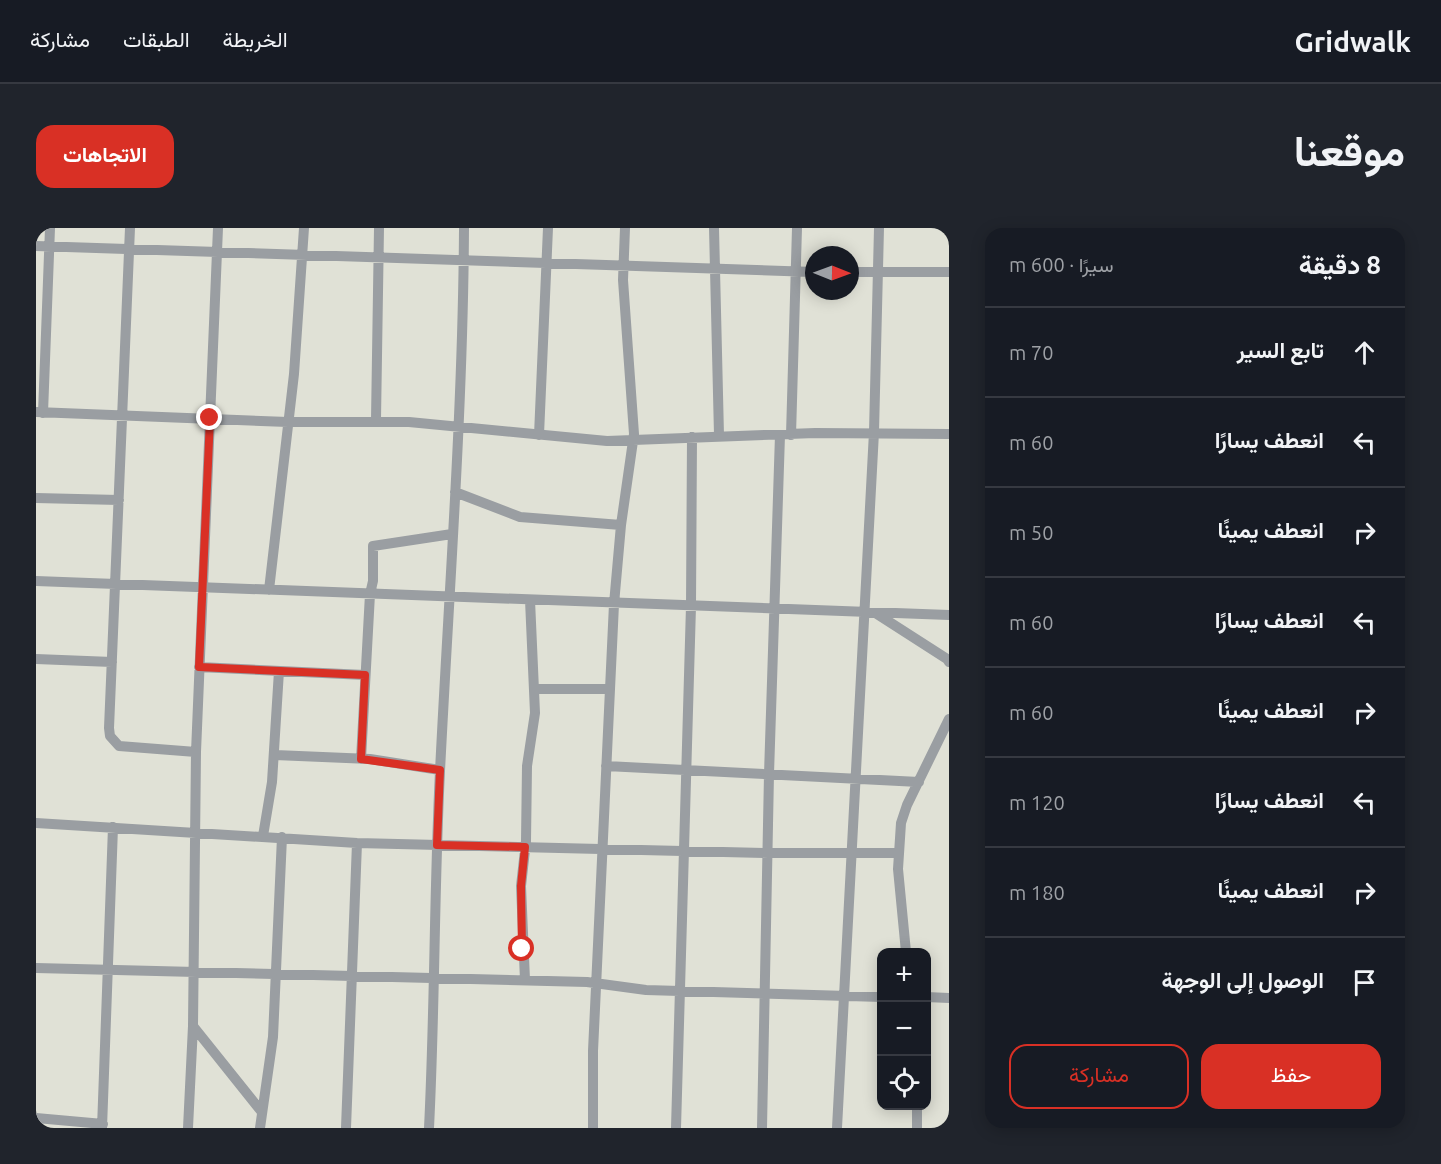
<!DOCTYPE html>
<html lang="ar">
<meta charset="utf-8">
<style>
body{margin:0;font-family:Ubuntu,Vazirmatn,sans-serif;background:#20242c;color:#f1f3f6;direction:rtl}
.controls{position:absolute;right:18px;bottom:18px;display:grid;overflow:hidden;border-radius:12px;box-shadow:0 3px 15px #0003}
.controls button{width:54px;height:54px;display:grid;place-items:center;padding:0;border:0;border-bottom:2px solid #363941;background:#171b24;color:#f1f3f6;font:30px sans-serif}
.compass{position:absolute;left:769px;top:18px;width:54px;height:54px;border-radius:50%;background:#171b24;box-shadow:0 3px 15px #0003;rotate:91deg}
.stop{position:absolute;width:18px;height:18px;margin:-14px;border:4px solid #d93025;border-radius:50%;background:#fff}
.stop.end{background:#d93025;border-color:#fff;box-shadow:0 2px 6px #0008}
.list{margin:0;padding:0;list-style:none}
h2{display:flex;justify-content:space-between;align-items:center;height:78px;margin:0;padding:0 24px;font-size:26px}
h2 small{font-size:20px;font-weight:400;color:#9ea1a6}
.list li{display:grid;grid-template-columns:39px 1fr auto;gap:18px;align-items:center;box-sizing:border-box;height:90px;padding:0 24px;border-top:2px solid #363941}
.list b{display:block;font-size:22px;white-space:nowrap}
.list em{font-size:20px;font-style:normal;color:#9ea1a6}
.actions{display:flex;gap:12px;padding:18px 24px}
.actions a{flex:1;padding:14px 0;border:2px solid #d93025;border-radius:18px;text-align:center;font-size:21px;color:#d93025}
.actions .main{background:#d93025;color:#fff}
.icon{flex:none;width:33px;height:33px;fill:none;stroke:currentColor;stroke-width:2;stroke-linecap:round;stroke-linejoin:round}
.map{position:relative;flex:none;width:913px;height:900px;overflow:hidden;direction:ltr;border-radius:18px}
header{display:flex;align-items:center;gap:36px;box-sizing:border-box;height:84px;padding:0 30px;background:#171b24;border-bottom:2px solid #363941}
header strong{font-size:28px}
nav{display:flex;gap:33px;margin-inline-start:auto;font-size:21px}
.intro{display:flex;align-items:center;justify-content:space-between;box-sizing:border-box;height:144px;padding:0 36px}
h1{margin:0;font-size:42px}
.button{padding:15px 27px;border-radius:18px;background:#d93025;color:#fff;font-size:21px;font-weight:700}
main{display:flex;gap:36px;padding:0 36px}
aside{flex:1;background:#171b24;border-radius:18px;box-shadow:0 3px 15px #0003}
.map>svg:first-child{display:block}
.lines{fill:none;stroke-linecap:round;stroke-linejoin:round}
.street{stroke:#9a9ea2;stroke-width:10}
.route{stroke:#d93025;stroke-width:8}
</style>
<header>
<strong>Gridwalk</strong>
<nav><a>الخريطة</a><a>الطبقات</a><a>مشاركة</a></nav>
</header>
<div class="intro"><h1>موقعنا</h1><a class="button">الاتجاهات</a></div>
<main>
<aside>
<h2>8 دقيقة<small>سيرًا · 600 m</small></h2>
<ul class="list">
<li><svg class="icon" aria-label="ahead" viewBox="0 0 24 24"><path d="M12 20V5M6 11l6-6 6 6"/></svg><div><b>تابع السير</b></div><em>70 m</em></li>
<li><svg class="icon" aria-label="left" viewBox="0 0 24 24"><path d="M17 20v-9H6M10 6l-5 5 5 5"/></svg><div><b>انعطف يسارًا</b></div><em>60 m</em></li>
<li><svg class="icon" aria-label="right" viewBox="0 0 24 24"><path d="M7 20v-9h11M14 6l5 5-5 5"/></svg><div><b>انعطف يمينًا</b></div><em>50 m</em></li>
<li><svg class="icon" aria-label="left" viewBox="0 0 24 24"><path d="M17 20v-9H6M10 6l-5 5 5 5"/></svg><div><b>انعطف يسارًا</b></div><em>60 m</em></li>
<li><svg class="icon" aria-label="right" viewBox="0 0 24 24"><path d="M7 20v-9h11M14 6l5 5-5 5"/></svg><div><b>انعطف يمينًا</b></div><em>60 m</em></li>
<li><svg class="icon" aria-label="left" viewBox="0 0 24 24"><path d="M17 20v-9H6M10 6l-5 5 5 5"/></svg><div><b>انعطف يسارًا</b></div><em>120 m</em></li>
<li><svg class="icon" aria-label="right" viewBox="0 0 24 24"><path d="M7 20v-9h11M14 6l5 5-5 5"/></svg><div><b>انعطف يمينًا</b></div><em>180 m</em></li>
<li><svg class="icon" aria-label="arrive" viewBox="0 0 24 24"><path d="M6 21V4h12l-3 4 3 4H6"/></svg><div><b>الوصول إلى الوجهة</b></div></li>
</ul>
<div class="actions"><a class="main">حفظ</a><a>مشاركة</a></div>
</aside>
<div class="map">
<svg width="913" height="900" viewBox="0 0 913 900">
<rect width="100%" height="100%" fill="#e0e1d6"/>
<g class="lines">
<path class="street" d="M 94,0 L 73,500 L 74,508 L 83,518 L 160,524
M 182,0 L 160,524 L 157,798 L 225,883
M 678,0 L 683,207
M 0,18 L 778,44
M 814,44 L 913,44
M 0,184 L 252,194 L 373,194 L 571,213 L 779,205 L 913,206
M 7,185 L 14,0
M 340,192 L 343,0
M 503,207 L 512,0
M 755,207 L 761,0
M 419,264 L 484,289 L 585,297
M 0,270 L 83,272
M 0,353 L 913,387
M 233,362 L 258,146 L 268,0
M 841,386 L 911,431 L 913,434
M 0,431 L 76,434
M 163,439 L 329,447
M 498,461 L 574,461
M 239,527 L 334,531 L 404,542
M 325,531 L 334,366 L 337,353 L 337,318 L 416,306
M 570,538 L 883,554
M 0,595 L 321,615 L 732,625 L 862,625
M 227,608 L 236,554 L 243,443
M 870,724 L 862,641 L 865,595 L 871,577 L 913,491
M 0,740 L 551,754 L 610,762 L 846,769
M 489,752 L 485,658 L 490,613 L 491,538 L 499,485 L 494,372
M 890,769 L 913,770
M 0,890 L 67,896
M 66,900 L 77,599
M 152,900 L 157,798
M 224,900 L 237,809 L 246,609
M 310,900 L 321,615
M 393,900 C 399,781 398,662 404,543 C 413,362 427,181 428,0
M 557,900 L 557,823 L 578,376 L 585,297 L 598,206 L 587,52 L 589,0
M 640,900 L 655,378 L 656,209
M 726,900 L 733,546 L 744,207
M 801,900 L 838,204 L 843,0
M 881,900 L 881,878"/>
</g>
<g class="lines">
<path class="route" d="M 174,190 L 163,439 L 329,447 L 325,531 L 404,542 L 401,617 L 489,619 L 485,658 L 486,721"/>
</g>
</svg>
<div class="controls">
<button>+</button>
<button>−</button>
<button><svg class="icon" aria-label="locate" viewBox="0 0 24 24"><circle cx="12" cy="12" r="6"/><path d="M12 2v4M12 18v4M2 12h4M18 12h4"/></svg></button>
</div>
<svg class="compass" viewBox="-18 -18 36 36"><path d="M0-13l5 13h-10z" fill="#e53935"/><path d="M0 13l5-13h-10z" fill="#9ea1a6"/></svg>
<div class="stop" style="left:486px;top:721px"></div>
<div class="stop end" style="left:174px;top:190px"></div>
</div>
</main>
